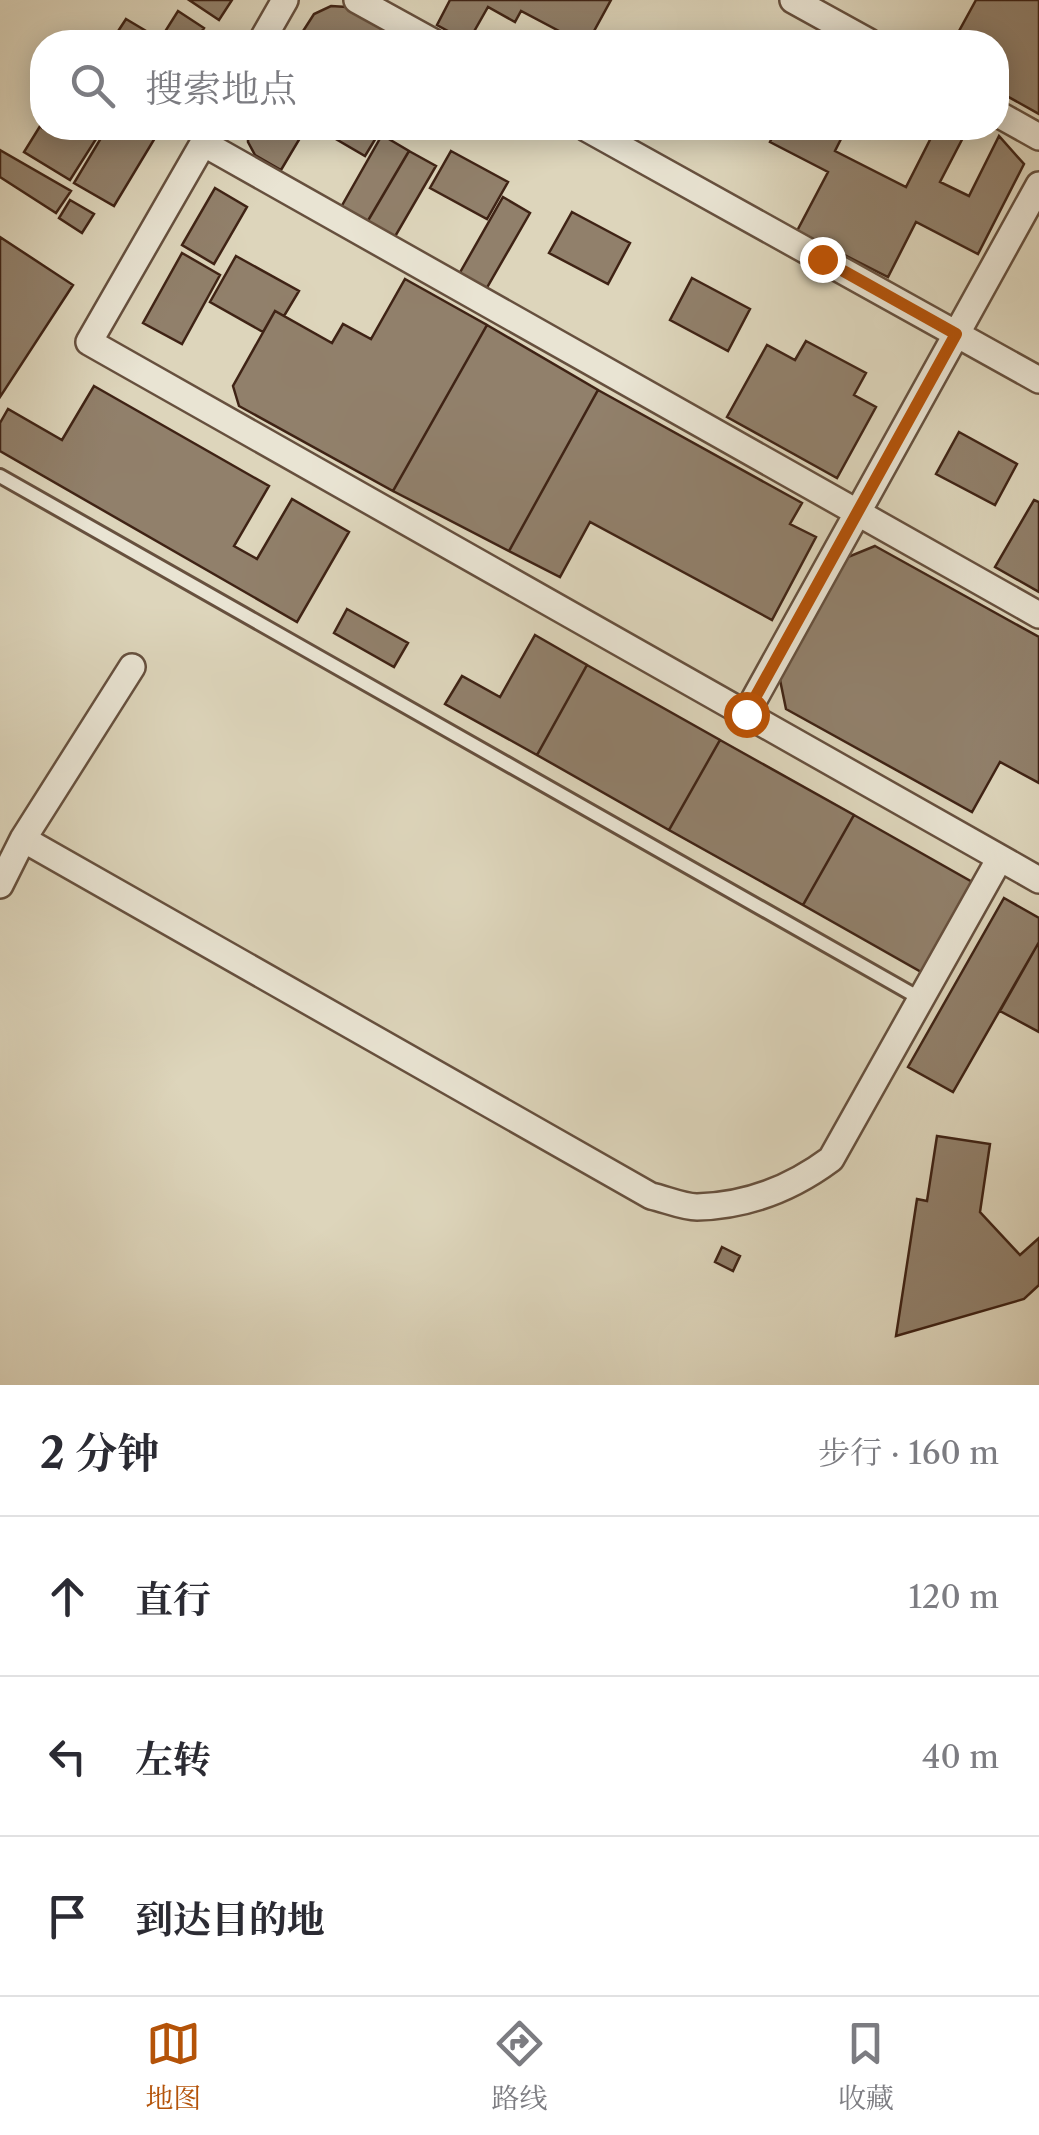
<!DOCTYPE html>
<html lang="zh">
<meta charset="utf-8">
<style>
body{margin:0;font-family:"Libre Caslon Text","Noto Serif SC",serif;background:#f2f2f3;color:#2b2b33}
.stop{position:absolute;width:30px;height:30px;margin:-22px;border:8px solid #b45309;border-radius:50%;background:#fff}
.stop.end{background:#b45309;border-color:#fff;box-shadow:0 2px 10px #0008}
.list{margin:0;padding:0;list-style:none}
h2{display:flex;justify-content:space-between;align-items:center;height:130px;margin:0;padding:0 40px;font-size:42px}
h2 small{font-size:32px;font-weight:400;color:#7c7c81}
.list li{display:grid;grid-template-columns:65px 1fr auto;gap:30px;align-items:center;box-sizing:border-box;height:160px;padding:0 40px;border-top:2px solid #e1e1e2}
.list b{display:block;font-size:38px;white-space:nowrap}
.list em{font-size:32px;font-style:normal;color:#7c7c81}
.icon{flex:none;width:55px;height:55px;fill:none;stroke:currentColor;stroke-width:2;stroke-linecap:round;stroke-linejoin:round}
.map{position:relative;flex:none;width:1039px;height:1385px;overflow:hidden}
.search{position:absolute;background:#fff;box-shadow:0 5px 25px #0003;left:30px;right:30px;top:30px;height:110px;display:flex;align-items:center;gap:25px;box-sizing:border-box;padding:0 35px;border-radius:40px;color:#7c7c81;font-size:38px}
.sheet{height:610px;background:#fff}
nav{display:flex;justify-content:space-around;align-items:center;box-sizing:border-box;height:140px;border-top:2px solid #e1e1e2;background:#fff;font-size:28px;color:#7c7c81}
nav a{display:grid;justify-items:center;gap:5px}
nav .on{color:#b45309}
.map>svg:first-child{display:block}
.building{fill:#91806b;stroke:#3f2315;stroke-width:2.5}
.lines{fill:none;stroke-linecap:round;stroke-linejoin:round}
.service-casing{stroke:#66503e;stroke-width:18}
.minor-casing{stroke:#66503e;stroke-width:30}
.service{stroke:#e9e4d3;stroke-width:12}
.minor{stroke:#e9e4d3;stroke-width:25}
.route{stroke:#b45309;stroke-width:12}
</style>
<div class="map">
<svg width="1039" height="1385" viewBox="0 0 1039 1385">
<rect width="100%" height="100%" fill="#ddd5bb"/>
<filter id="stains"><feTurbulence type="fractalNoise" baseFrequency=".002" numOctaves="4"/><feColorMatrix values="0 0 0 0 .2 0 0 0 0 .09 0 0 0 0 .02 0 0 0 .5 -.17"/></filter>
<radialGradient id="worn" r=".72"><stop offset=".6" stop-color="#630" stop-opacity="0"/><stop offset="1" stop-color="#630" stop-opacity=".3"/></radialGradient>
<path class="building" d="M 189,0 L 232,0 L 219,20 Z
M 450,0 L 611,0 L 588,42 L 580,42 L 521,11 L 515,22 L 488,7 L 468,42 L 437,25 Z
M 976,0 L 1039,0 L 1039,114 L 996,90 L 996,42 L 953,42 Z
M 331,6 L 347,7 L 396,36 L 392,42 L 296,42 L 314,14 Z
M 178,11 L 204,28 L 195,42 L 185,42 L 166,30 Z
M 126,19 L 158,38 L 155,42 L 111,42 Z
M 42,123 L 42,128 L 103,128 L 70,180 L 24,152 Z
M 107,128 L 161,128 L 114,206 L 74,183 Z
M 248,128 L 306,128 L 281,170 L 255,155 L 248,142 Z
M 317,128 L 382,128 L 365,156 Z
M 777,128 L 843,128 L 846,129 L 835,151 L 906,187 L 936,128 L 968,128 L 940,182 L 969,196 L 999,136 L 1024,164 L 978,254 L 916,222 L 888,277 L 797,231 L 828,172 L 770,142 Z
M 382,135 L 409,151 L 366,224 L 340,209 Z
M 0,150 L 71,191 L 56,213 L 0,177 Z
M 409,151 L 436,166 L 393,240 L 366,224 Z
M 451,151 L 508,182 L 487,219 L 430,188 Z
M 215,188 L 247,207 L 214,264 L 182,245 Z
M 503,197 L 530,213 L 485,291 L 458,276 Z
M 70,200 L 94,214 L 82,233 L 59,218 Z
M 572,212 L 630,243 L 608,284 L 549,253 Z
M 0,237 L 73,285 L 0,397 Z
M 182,253 L 220,275 L 182,344 L 143,323 Z
M 236,256 L 299,291 L 284,316 L 275,311 L 263,332 L 210,302 Z
M 692,278 L 750,309 L 728,351 L 670,320 Z
M 405,279 L 487,325 L 393,491 L 239,406 L 233,386 L 275,311 L 332,343 L 343,324 L 371,339 Z
M 487,325 L 598,390 L 509,551 L 393,491 Z
M 806,341 L 866,373 L 854,395 L 876,407 L 837,478 L 727,417 L 767,345 L 795,360 Z
M 94,386 L 269,486 L 234,546 L 257,559 L 292,499 L 349,532 L 297,622 L 0,451 L 0,423 L 8,409 L 62,440 Z
M 598,390 L 802,503 L 790,524 L 816,537 L 772,620 L 590,522 L 560,577 L 509,551 Z
M 959,432 L 1017,464 L 995,505 L 936,474 Z
M 1034,500 L 1039,502 L 1039,592 L 995,567 Z
M 875,546 L 1039,637 L 1039,783 L 1000,762 L 972,812 L 786,709 L 779,675 L 848,557 Z
M 347,609 L 408,643 L 394,667 L 334,633 Z
M 535,635 L 587,665 L 537,755 L 445,704 L 462,676 L 500,697 Z
M 587,665 L 720,740 L 669,830 L 537,755 Z
M 720,740 L 854,815 L 803,905 L 669,830 Z
M 854,815 L 974,883 L 923,973 L 803,905 Z
M 1004,898 L 1039,918 L 1039,942 L 953,1092 L 908,1067 Z
M 1039,942 L 1039,1032 L 1000,1011 Z
M 937,1136 L 990,1144 L 980,1212 L 1020,1255 L 1039,1238 L 1039,1285 L 1024,1299 L 896,1336 L 917,1199 L 927,1201 Z
M 722,1247 L 740,1256 L 733,1271 L 715,1262 Z"/>
<g class="lines">
<defs>
<path id="service" d="M 0,476 L 921,999"/>
<path id="minor" d="M 357,0 L 433,42
M 793,0 L 869,42
M 261,42 L 285,0
M 996,113 L 1039,137
M 212,128 L 89,342 L 1039,880
M 586,128 L 1039,380
M 203,143 L 1039,615
M 746,714 L 1039,185
M 23,839 L 651,1196 C 665,1199 683,1207 697,1207 C 746,1206 792,1188 831,1159 L 1000,858
M 0,885 L 23,839 L 132,667"/>
</defs>
<use href="#service" class="service-casing"/>
<use href="#minor" class="minor-casing"/>
<use href="#service" class="service"/>
<use href="#minor" class="minor"/>
</g>
<g class="lines">
<path class="route" d="M 746,714 L 956,334 L 822,259"/>
</g>
<rect width="100%" height="100%" filter="url(#stains)"/>
<rect width="100%" height="100%" fill="url(#worn)"/>
</svg>
<div class="stop" style="left:746px;top:714px"></div>
<div class="stop end" style="left:822px;top:259px"></div>
<div class="search"><svg class="icon" aria-label="search" viewBox="0 0 24 24"><circle cx="10" cy="10" r="6"/><path d="M15 15l6 6"/></svg>搜索地点</div>
</div>
<section class="sheet">
<h2>2 分钟<small>步行 · 160 m</small></h2>
<ul class="list">
<li><svg class="icon" aria-label="ahead" viewBox="0 0 24 24"><path d="M12 20V5M6 11l6-6 6 6"/></svg><div><b>直行</b></div><em>120 m</em></li>
<li><svg class="icon" aria-label="left" viewBox="0 0 24 24"><path d="M17 20v-9H6M10 6l-5 5 5 5"/></svg><div><b>左转</b></div><em>40 m</em></li>
<li><svg class="icon" aria-label="arrive" viewBox="0 0 24 24"><path d="M6 21V4h12l-3 4 3 4H6"/></svg><div><b>到达目的地</b></div></li>
</ul>
</section>
<nav>
<a class="on"><svg class="icon" aria-label="map" viewBox="0 0 24 24"><path d="M3 6l6-2 6 2 6-2v14l-6 2-6-2-6 2zM9 4v14M15 6v14"/></svg>地图</a>
<a><svg class="icon" aria-label="directions" viewBox="0 0 24 24"><path d="M12 3l9 9-9 9-9-9zM9 14v-3h6M13 9l2 2-2 2"/></svg>路线</a>
<a><svg class="icon" aria-label="saved" viewBox="0 0 24 24"><path d="M7 4h10v16l-5-4-5 4z"/></svg>收藏</a>
</nav>
